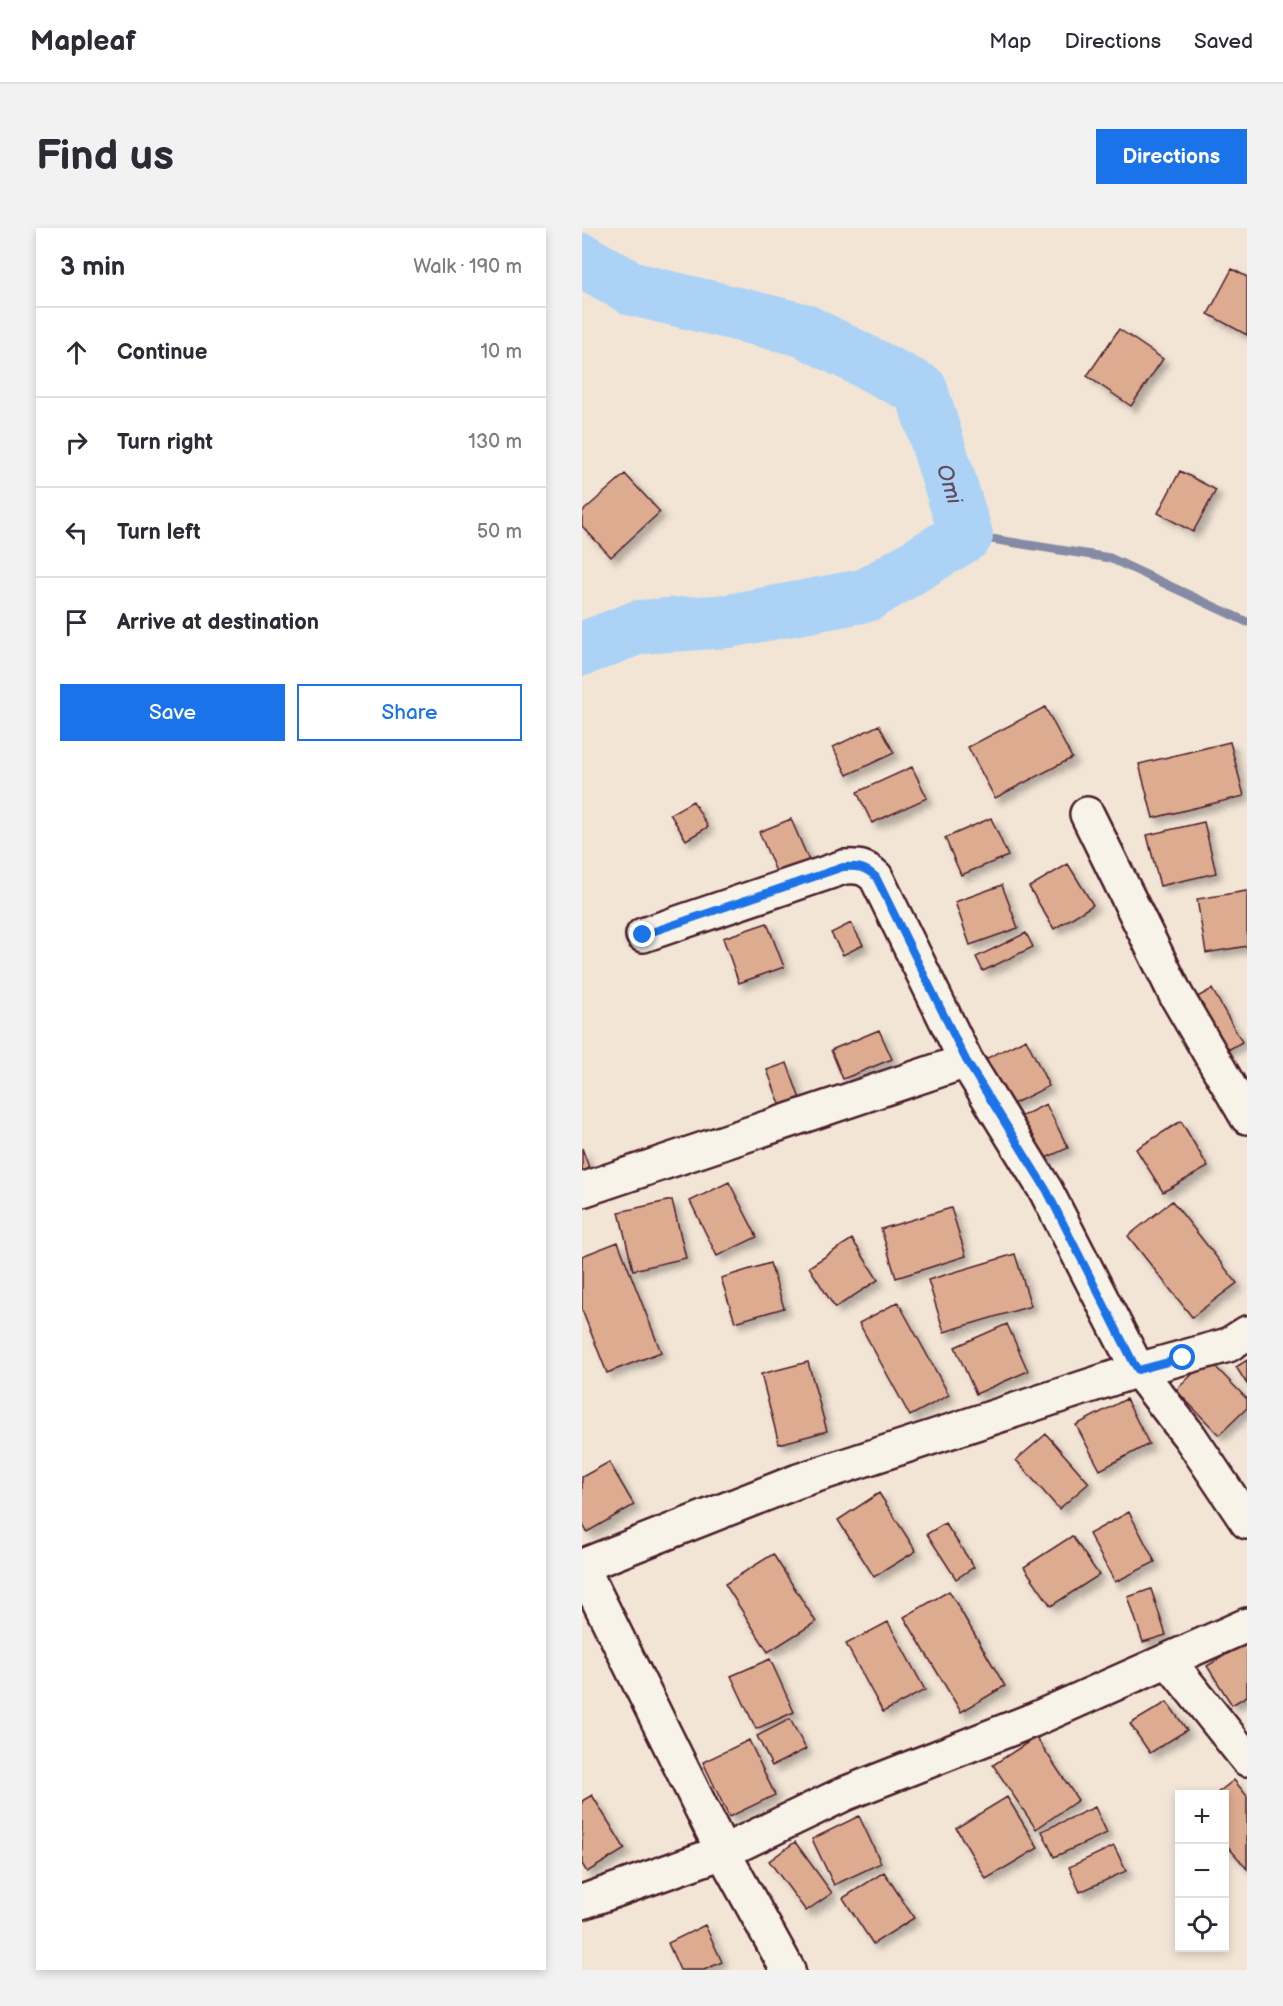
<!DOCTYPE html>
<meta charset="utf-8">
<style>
body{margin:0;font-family:"Balsamiq Sans",sans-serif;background:#f2f2f3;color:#2b2b33}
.controls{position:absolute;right:18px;bottom:18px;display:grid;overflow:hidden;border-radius:0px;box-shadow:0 3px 9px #0003}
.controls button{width:54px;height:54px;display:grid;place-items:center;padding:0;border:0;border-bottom:2px solid #e1e1e2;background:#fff;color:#2b2b33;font:30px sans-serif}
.stop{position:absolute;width:18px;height:18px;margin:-14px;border:4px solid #1a73e8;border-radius:50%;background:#fff}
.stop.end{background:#1a73e8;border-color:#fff;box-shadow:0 2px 6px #0008}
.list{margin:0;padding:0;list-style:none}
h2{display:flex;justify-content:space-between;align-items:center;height:78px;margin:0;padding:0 24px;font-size:26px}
h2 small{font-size:20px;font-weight:400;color:#7c7c81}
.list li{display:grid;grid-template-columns:39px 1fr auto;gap:18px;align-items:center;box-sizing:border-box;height:90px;padding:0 24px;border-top:2px solid #e1e1e2}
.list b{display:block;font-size:22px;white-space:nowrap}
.list em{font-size:20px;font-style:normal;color:#7c7c81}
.actions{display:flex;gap:12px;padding:18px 24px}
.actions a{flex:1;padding:14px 0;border:2px solid #1a73e8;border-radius:0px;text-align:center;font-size:21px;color:#1a73e8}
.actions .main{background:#1a73e8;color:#fff}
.icon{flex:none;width:33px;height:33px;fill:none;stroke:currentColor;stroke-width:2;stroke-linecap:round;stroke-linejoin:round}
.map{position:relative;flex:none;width:665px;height:1742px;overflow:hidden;border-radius:0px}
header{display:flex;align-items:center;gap:36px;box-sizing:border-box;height:84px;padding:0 30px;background:#fff;border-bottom:2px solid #e1e1e2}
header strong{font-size:28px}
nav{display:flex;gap:33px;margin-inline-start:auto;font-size:21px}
.intro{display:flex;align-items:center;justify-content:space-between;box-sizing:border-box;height:144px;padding:0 36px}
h1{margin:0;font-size:42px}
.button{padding:15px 27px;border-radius:0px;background:#1a73e8;color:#fff;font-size:21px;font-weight:700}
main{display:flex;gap:36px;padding:0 36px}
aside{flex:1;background:#fff;border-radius:0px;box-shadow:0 3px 9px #0003}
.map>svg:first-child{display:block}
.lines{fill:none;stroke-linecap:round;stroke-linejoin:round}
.stream{stroke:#858ba5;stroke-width:9}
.river{stroke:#acd3f6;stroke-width:54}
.building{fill:#ddab90;stroke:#4a1f2b;stroke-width:1.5;filter:url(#shadow)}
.minor-casing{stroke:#4a1f2b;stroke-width:38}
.minor{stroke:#f7f3e8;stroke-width:33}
.route{stroke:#1a73e8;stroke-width:8}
.labels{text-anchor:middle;stroke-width:5;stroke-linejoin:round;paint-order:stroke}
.water-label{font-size:22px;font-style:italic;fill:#624c5e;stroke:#f7f3e8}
</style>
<header>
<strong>Mapleaf</strong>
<nav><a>Map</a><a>Directions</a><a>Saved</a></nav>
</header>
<div class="intro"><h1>Find us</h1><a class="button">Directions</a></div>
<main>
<aside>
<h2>3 min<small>Walk · 190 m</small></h2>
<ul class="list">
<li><svg class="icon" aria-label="ahead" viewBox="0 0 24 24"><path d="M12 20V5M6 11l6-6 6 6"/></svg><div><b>Continue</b></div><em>10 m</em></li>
<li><svg class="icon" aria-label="right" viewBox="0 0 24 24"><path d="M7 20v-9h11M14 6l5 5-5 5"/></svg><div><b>Turn right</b></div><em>130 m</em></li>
<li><svg class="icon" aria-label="left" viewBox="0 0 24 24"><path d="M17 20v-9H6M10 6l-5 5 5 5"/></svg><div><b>Turn left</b></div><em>50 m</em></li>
<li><svg class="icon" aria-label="arrive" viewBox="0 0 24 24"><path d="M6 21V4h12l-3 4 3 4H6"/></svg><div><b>Arrive at destination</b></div></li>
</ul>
<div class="actions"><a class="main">Save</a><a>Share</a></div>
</aside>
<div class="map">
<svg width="665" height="1742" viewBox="0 0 665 1742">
<defs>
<filter id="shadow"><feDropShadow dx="5.5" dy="5.5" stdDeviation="3" flood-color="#0004"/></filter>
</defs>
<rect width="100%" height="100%" fill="#f2e5d6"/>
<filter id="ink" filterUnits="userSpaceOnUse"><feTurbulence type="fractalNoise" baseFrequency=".0167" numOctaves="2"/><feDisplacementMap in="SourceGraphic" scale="12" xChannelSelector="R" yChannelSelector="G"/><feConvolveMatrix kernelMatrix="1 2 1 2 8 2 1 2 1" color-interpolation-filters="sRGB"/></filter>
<g filter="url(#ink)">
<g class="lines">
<path class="stream" d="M 384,307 L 528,330 L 665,394"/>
<path class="river" id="s1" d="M 0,32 L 51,61 L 221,102 L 339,162 L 384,307 L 285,367 L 147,393 L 57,399 L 0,421"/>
</g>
<path class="building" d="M 650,41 L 665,49 L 665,107 L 626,86 Z
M 537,101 L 581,131 L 549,178 L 505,148 Z
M 598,243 L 634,262 L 611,304 L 576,285 Z
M 43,246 L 78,284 L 29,329 L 0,298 L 0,284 Z
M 463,479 L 490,530 L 413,570 L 386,519 Z
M 297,497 L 312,525 L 265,547 L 251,519 Z
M 648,514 L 662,568 L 571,590 L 557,536 Z
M 330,539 L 345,570 L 290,595 L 275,564 Z
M 111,573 L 126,599 L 104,612 L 88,586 Z
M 409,590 L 426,628 L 379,647 L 363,610 Z
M 209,591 L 228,635 L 196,648 L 177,604 Z
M 622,594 L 634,645 L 578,658 L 565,607 Z
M 486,636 L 511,677 L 472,701 L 447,659 Z
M 420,657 L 436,700 L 388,717 L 373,674 Z
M 665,663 L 665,718 L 624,725 L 615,671 Z
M 185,695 L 202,739 L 157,755 L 141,710 Z
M 269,695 L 281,717 L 261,727 L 249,705 Z
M 444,705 L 451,719 L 401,743 L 394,729 Z
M 630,761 L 660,814 L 639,826 L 608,773 Z
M 297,802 L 310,831 L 261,851 L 249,822 Z
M 444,811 L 467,858 L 419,882 L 395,835 Z
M 205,835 L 223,885 L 204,892 L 185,842 Z
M 464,876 L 486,920 L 457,933 L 436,890 Z
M 599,893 L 626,939 L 581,964 L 554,921 Z
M 0,920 L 8,942 L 0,945 Z
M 147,954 L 175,1009 L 135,1028 L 108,973 Z
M 90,972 L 104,1030 L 51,1042 L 37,984 Z
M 590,973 L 655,1055 L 610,1089 L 546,1008 Z
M 369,980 L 384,1028 L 314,1050 L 299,1001 Z
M 270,1011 L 296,1052 L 253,1080 L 227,1039 Z
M 36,1014 L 79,1124 L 25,1145 L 0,1082 L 0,1028 Z
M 433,1026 L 449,1078 L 362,1104 L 346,1052 Z
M 188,1035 L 202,1080 L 153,1094 L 139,1050 Z
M 316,1074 L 367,1167 L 328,1188 L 277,1095 Z
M 425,1096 L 446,1143 L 394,1166 L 373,1119 Z
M 626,1131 L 665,1171 L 665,1180 L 637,1207 L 594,1162 Z
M 665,1132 L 665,1156 L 654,1139 Z
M 226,1134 L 245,1203 L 197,1216 L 179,1146 Z
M 544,1171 L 567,1216 L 518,1242 L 494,1197 Z
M 464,1206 L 507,1255 L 477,1281 L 434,1232 Z
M 27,1234 L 52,1277 L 5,1304 L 0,1295 L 0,1249 Z
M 297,1265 L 334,1323 L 292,1349 L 256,1292 Z
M 547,1284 L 573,1334 L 533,1354 L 507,1306 Z
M 363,1295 L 392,1339 L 374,1351 L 345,1306 Z
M 490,1308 L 517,1347 L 469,1378 L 442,1339 Z
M 191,1326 L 234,1394 L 186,1424 L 143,1356 Z
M 569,1361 L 584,1407 L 561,1414 L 546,1369 Z
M 367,1363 L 423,1458 L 379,1484 L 322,1389 Z
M 306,1394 L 343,1462 L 301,1484 L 264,1416 Z
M 665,1414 L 665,1468 L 650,1477 L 625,1438 Z
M 188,1431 L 212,1484 L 174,1501 L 149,1448 Z
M 585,1474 L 605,1502 L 568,1525 L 548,1496 Z
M 208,1491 L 224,1521 L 190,1538 L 175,1508 Z
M 454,1509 L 496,1572 L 454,1601 L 411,1537 Z
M 167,1512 L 193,1567 L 147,1589 L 121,1534 Z
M 652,1552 L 665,1568 L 665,1641 L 642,1614 L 642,1566 L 634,1566 Z
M 10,1567 L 43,1621 L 5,1644 L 0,1636 L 0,1573 Z
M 425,1569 L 456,1620 L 404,1651 L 374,1600 Z
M 513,1579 L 525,1605 L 472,1629 L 460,1603 Z
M 277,1588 L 299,1635 L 252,1657 L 230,1611 Z
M 213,1614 L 250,1665 L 224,1683 L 187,1633 Z
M 532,1618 L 544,1643 L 498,1664 L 487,1639 Z
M 302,1644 L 332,1690 L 291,1716 L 261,1670 Z
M 123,1697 L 140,1734 L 122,1742 L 98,1742 L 86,1715 Z"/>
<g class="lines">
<defs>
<path id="minor" d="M 505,586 L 594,767 L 665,889
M 61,707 L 262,639 C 277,638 283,639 294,649 L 384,833 L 464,963 L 556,1142 L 646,1117 L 665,1105
M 0,962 L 384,833
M 0,1338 L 216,1253 L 556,1142 L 608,1209 L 665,1294
M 0,1339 L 141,1624 L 206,1742
M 586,1432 L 665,1531
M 0,1674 L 141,1624 L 262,1566 L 451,1492 L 665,1397"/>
</defs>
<use href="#minor" class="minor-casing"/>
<use href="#minor" class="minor"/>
</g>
</g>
<g class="lines" filter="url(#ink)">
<path class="route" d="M 61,707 L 261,639 C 276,638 283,639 294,649 L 384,832 L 465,963 L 551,1134 L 556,1142 L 601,1130"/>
</g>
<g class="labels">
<g class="water-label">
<text dy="8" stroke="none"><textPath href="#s1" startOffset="464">Omi</textPath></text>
</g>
</g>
</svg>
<div class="controls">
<button>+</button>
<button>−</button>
<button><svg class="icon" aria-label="locate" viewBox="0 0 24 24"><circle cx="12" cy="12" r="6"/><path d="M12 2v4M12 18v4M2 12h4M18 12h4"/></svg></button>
</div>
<div class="stop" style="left:601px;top:1130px"></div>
<div class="stop end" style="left:61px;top:707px"></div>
</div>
</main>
